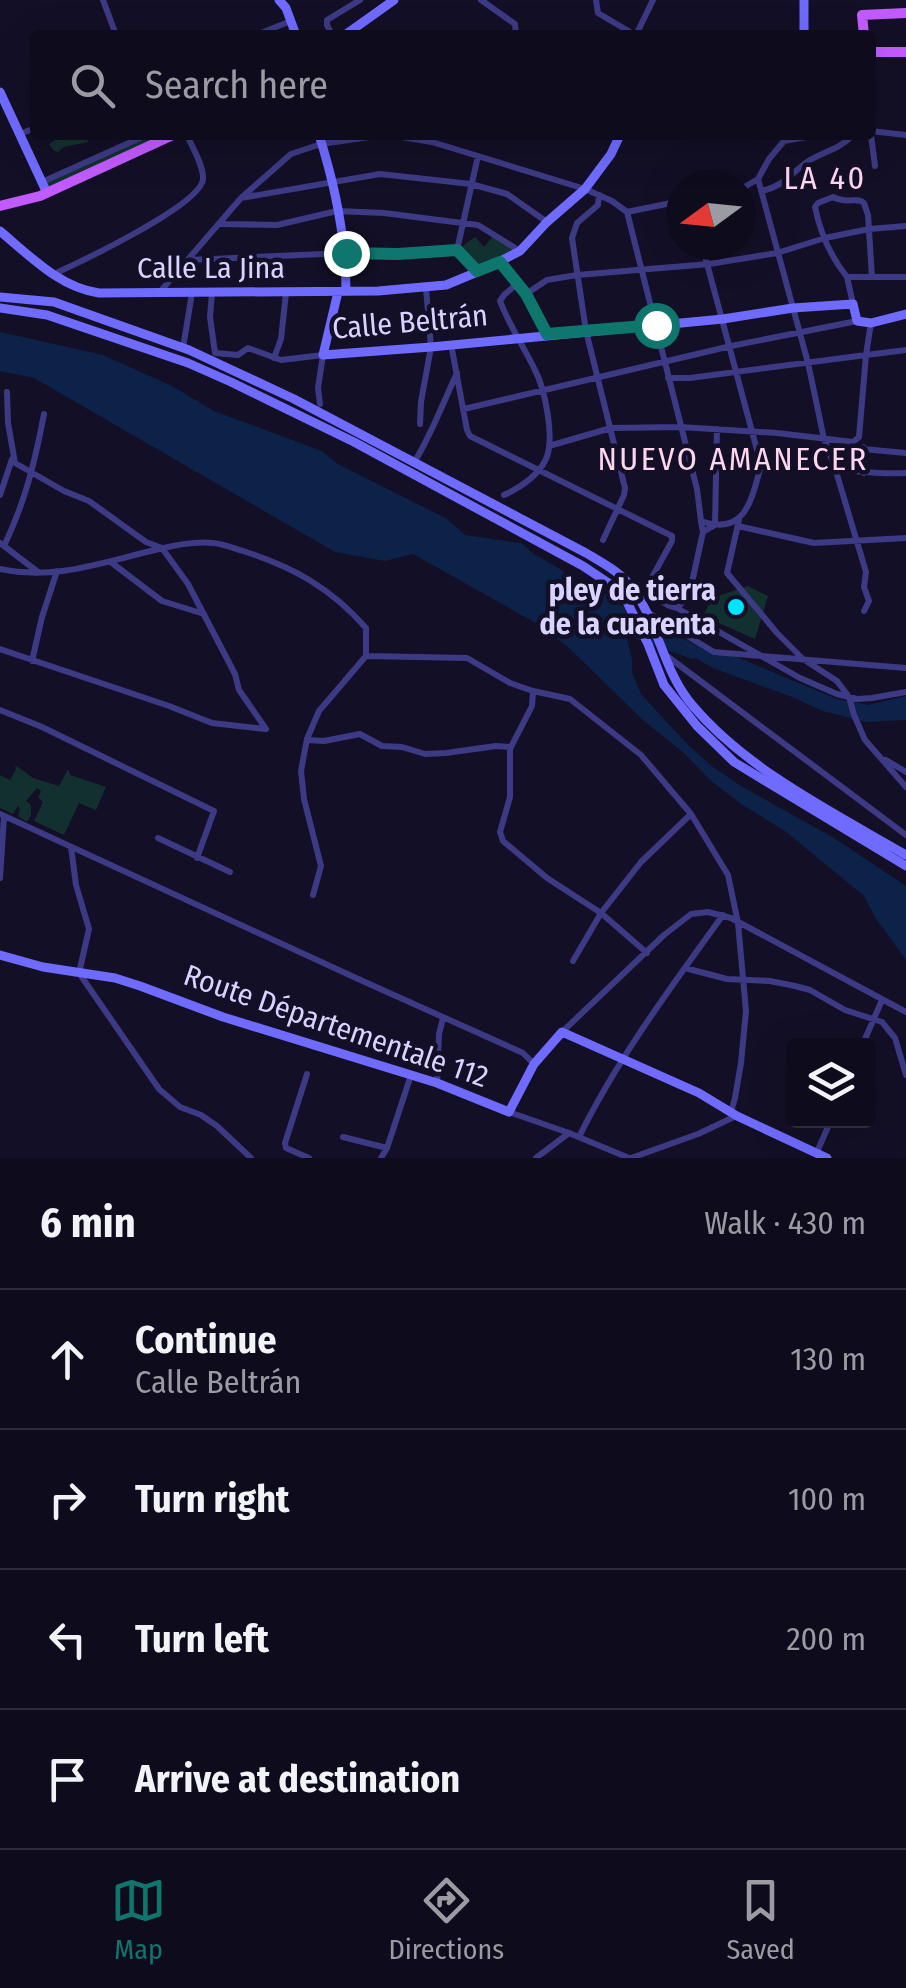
<!DOCTYPE html>
<meta charset="utf-8">
<style>
body{margin:0;font-family:"Fira Sans Condensed",sans-serif;background:#1c1929;color:#f1f3f6}
.controls{position:absolute;right:30px;bottom:30px;display:grid;overflow:hidden;border-radius:10px;box-shadow:0 10px 40px #0002}
.controls button{width:90px;height:90px;display:grid;place-items:center;padding:0;border:0;border-bottom:2px solid #2e2b3b;background:#0e0b1c;color:#f1f3f6;font:50px sans-serif}
.compass{position:absolute;left:666px;top:170px;width:90px;height:90px;border-radius:50%;background:#0e0b1c;box-shadow:0 10px 40px #0002;rotate:255deg}
.stop{position:absolute;width:30px;height:30px;margin:-22px;border:8px solid #0f766e;border-radius:50%;background:#fff}
.stop.end{background:#0f766e;border-color:#fff;box-shadow:0 2px 10px #0008}
.list{margin:0;padding:0;list-style:none}
h2{display:flex;justify-content:space-between;align-items:center;height:130px;margin:0;padding:0 40px;font-size:42px}
h2 small{font-size:32px;font-weight:400;color:#9b9ba3}
.list li{display:grid;grid-template-columns:65px 1fr auto;gap:30px;align-items:center;box-sizing:border-box;height:140px;padding:0 40px;border-top:2px solid #2e2b3b}
.list b{display:block;font-size:38px;white-space:nowrap}
.list p{margin:0;font-size:32px;white-space:nowrap;color:#9b9ba3}
.list em{font-size:32px;font-style:normal;color:#9b9ba3}
.icon{flex:none;width:55px;height:55px;fill:none;stroke:currentColor;stroke-width:2;stroke-linecap:round;stroke-linejoin:round}
.map{position:relative;flex:none;width:906px;height:1158px;overflow:hidden}
.search{position:absolute;background:#0e0b1c;box-shadow:0 10px 40px #0002;left:30px;right:30px;top:30px;height:110px;display:flex;align-items:center;gap:25px;box-sizing:border-box;padding:0 35px;border-radius:10px;color:#9b9ba3;font-size:38px}
.sheet{height:690px;background:#0e0b1c}
nav{display:flex;justify-content:space-around;align-items:center;box-sizing:border-box;height:140px;border-top:2px solid #2e2b3b;background:#0e0b1c;font-size:28px;color:#9b9ba3}
nav a{display:grid;justify-items:center;gap:5px}
nav .on{color:#0f766e}
.map>svg:first-child{display:block}
.green{fill:#12302f}
.water{fill:#0c2248}
.lines{fill:none;stroke-linecap:round;stroke-linejoin:round}
.river{stroke:#0c2248;stroke-width:10}
.street{stroke:#3d3a85;stroke-width:6}
.secondary{stroke:#6f6bff;stroke-width:9}
.primary{stroke:#c25bff;stroke-width:10}
.route{stroke:#0f766e;stroke-width:12}
.poi-dot{fill:#00e5ff;stroke:#130f26;stroke-width:4}
.labels{text-anchor:middle;stroke-width:9;stroke-linejoin:round;paint-order:stroke}
.street-label{font-size:30px;fill:#d9d4ff;stroke:#130f26}
.poi-label{font-size:30px;font-weight:bold;fill:#d9d4ff;stroke:#130f26;text-anchor:end}
.neighbourhood-label{font-size:32px;letter-spacing:2.5px;fill:#ffd6f0;stroke:#130f26}
</style>
<div class="map">
<svg width="906" height="1158" viewBox="0 0 906 1158">
<rect width="100%" height="100%" fill="#130f26"/>
<path class="green" d="M 63,135 L 86,135 L 88,142 L 64,147 L 58,152 L 53,150 L 49,144 Z
M 147,135 L 172,135 L 47,193 L 42,182 Z
M 495,234 L 517,249 L 477,271 L 457,250 L 475,237 L 484,247 Z
M 748,586 L 768,596 L 755,639 L 703,616 L 712,598 Z
M 15,765 L 33,778 L 59,786 L 68,769 L 70,775 L 106,787 L 96,810 L 79,803 L 64,835 L 34,821 L 43,802 L 38,797 L 41,791 L 37,788 L 26,801 L 31,805 L 31,815 L 27,822 L 18,816 L 20,809 L 18,806 L 13,814 L 0,808 L 0,775 L 10,780 L 16,769 Z"/>
<path class="water" d="M 0,332 L 103,355 L 172,386 L 214,411 L 322,451 L 338,464 L 447,519 L 465,535 L 521,543 L 534,554 L 560,569 L 585,589 L 609,593 L 618,604 L 709,652 L 732,655 L 837,699 L 868,705 L 906,696 L 906,720 L 865,722 L 823,711 L 792,697 L 713,668 L 674,646 L 624,627 L 632,659 L 632,672 L 641,694 L 688,745 L 713,767 L 741,786 L 834,838 L 906,886 L 906,960 L 875,917 L 864,896 L 785,831 L 741,804 L 711,781 L 685,754 L 644,721 L 567,646 L 534,622 L 413,554 L 385,561 L 335,552 L 34,378 L 0,371 Z"/>
<g class="lines">
<path class="river" d="M 629,631 L 693,654"/>
<path class="street" d="M 103,0 L 116,35
M 481,0 L 515,24 L 516,35
M 596,0 L 598,13 L 635,35
M 256,35 L 291,21
M 332,35 L 327,25 L 327,20 L 360,0
M 636,35 L 653,0
M 871,131 L 906,135
M 20,134 L 35,128
M 871,135 L 875,166
M 758,179 L 808,363 L 824,439 L 835,468 L 866,572 L 864,587 L 869,601 L 864,611
M 42,182 L 140,138
M 741,189 L 758,179 L 769,159 L 784,141 L 817,135
M 761,191 C 781,187 788,177 803,165 C 818,152 837,152 853,135
M 599,195 L 598,205 L 577,223 L 572,238 L 586,331 L 625,488 L 624,495 L 603,540
M 241,198 L 380,174 L 471,184 L 507,194 L 547,222
M 627,212 L 697,489 L 701,521 C 746,537 752,498 761,465 L 702,245
M 221,224 L 277,225 L 337,211 L 384,213 L 478,225 L 520,251
M 457,250 L 478,156
M 189,260 L 346,253 L 397,254 L 457,250 L 477,271
M 500,261 L 526,294 L 547,335
M 54,274 C 80,262 201,205 203,179 C 204,166 192,147 187,135
M 847,277 L 853,304
M 872,277 L 868,215 L 864,203 C 857,196 848,205 833,197 L 818,203 L 815,207 C 820,232 831,257 847,277 L 906,277
M 159,293 L 241,198 L 291,154 L 321,144 L 376,136 L 402,137 L 432,142 L 585,189 L 612,201 L 627,212 L 681,201
M 212,293 L 210,317 L 215,353 L 238,355 L 248,348 L 281,360 L 323,355 L 318,388 L 320,404
M 526,294 L 547,280 L 577,275 L 709,264 L 777,253 L 825,238 L 869,229 L 906,226
M 451,344 L 467,430 L 470,436 L 672,536 L 672,541 L 649,583 C 652,596 665,606 677,608 L 689,596 L 703,532 L 701,522
M 183,348 L 192,293
M 274,358 L 281,339 L 286,293
M 668,378 L 690,378 L 866,355 L 871,323
M 7,392 L 8,423 L 15,463 L 64,491 L 89,501 L 146,542 L 162,548 L 188,584 L 235,674 L 239,690 L 266,729
M 464,409 L 731,346 L 857,321
M 420,424 L 421,402 L 431,347 L 426,288
M 549,446 L 611,428 L 680,427 L 777,433 L 853,442 L 859,437 L 866,355 L 906,350
M 863,447 L 864,473
M 863,449 L 906,453
M 415,461 C 432,433 443,403 457,373
M 761,465 L 767,469 C 814,462 859,476 906,473
M 0,495 L 12,459
M 504,495 C 519,488 537,476 545,461 C 556,442 545,389 535,370 C 524,347 509,325 500,301 L 504,295 L 518,283
M 739,520 L 727,573 L 777,633 L 803,659 L 837,681 L 849,697 L 854,715 L 865,740 L 906,787
M 738,526 L 814,543 L 906,538
M 703,532 L 715,525 L 717,429
M 0,543 L 38,572
M 4,546 C 25,502 35,462 44,414
M 112,563 L 162,601 L 204,614
M 0,569 C 55,581 106,561 159,549 C 175,545 197,541 213,543 C 223,544 233,548 243,551 C 293,567 331,588 366,628 L 366,656 L 319,711 L 307,739 L 301,771 L 304,799 L 321,866 L 313,895
M 677,608 L 800,678 L 837,694 L 857,699 L 872,698 L 906,692
M 649,613 L 714,652 L 906,668
M 0,649 L 169,706 L 212,723 L 265,729
M 366,656 L 467,658 L 510,683 L 533,691 L 570,699 L 641,755 L 691,814 L 728,875 L 738,923 L 746,1011 L 741,1063 L 735,1098 L 731,1112
M 667,656 L 906,835
M 32,661 L 42,617 L 57,571
M 533,692 L 532,706 L 510,749 L 510,797 L 500,832 L 503,841 L 547,878 L 601,913 L 573,961
M 0,710 L 42,727 L 214,811 L 197,858
M 307,740 L 324,741 L 360,734 L 382,746 L 402,747 L 425,754 L 446,753 L 496,746 L 510,747
M 886,760 L 906,772
M 0,814 L 356,978 L 523,1053 L 534,1064
M 158,838 L 230,872
M 71,847 L 76,885 L 89,929 L 79,973 L 159,1089 L 180,1107 L 201,1115 L 217,1126 L 251,1158
M 0,878 L 4,816
M 647,953 L 601,913 L 641,862 L 691,814
M 685,968 L 727,979 L 770,981 L 795,986 L 810,990 L 845,1010 L 882,1022 L 895,1038 L 906,1075
M 562,1032 L 664,935 L 691,914 L 708,912 L 731,918 L 906,1012
M 862,1046 L 882,1000
M 307,1074 L 285,1143 L 286,1148 L 309,1158
M 437,1083 L 439,1034 L 443,1018
M 509,1112 L 569,1133 L 629,1158
M 343,1137 L 387,1148
M 579,1137 C 618,1058 671,987 723,915
M 817,1152 L 831,1120
M 381,1158 L 387,1148 L 411,1075
M 536,1158 L 569,1133
M 631,1158 L 698,1134 L 736,1116"/>
<path class="secondary" d="M 279,0 L 286,8 L 296,35
M 345,35 L 394,0
M 804,35 L 804,0
M 0,92 L 47,193
M 319,135 C 335,185 346,238 346,291
M 0,231 C 30,256 59,287 99,293 L 378,291 L 446,285 L 487,268 L 520,251 L 547,222 L 585,189 L 611,154 L 620,135
M 338,292 L 323,355 L 431,347 L 723,319 L 793,308 L 853,304 L 857,321 L 871,323 L 906,314
M 0,297 L 54,302 L 189,350 L 294,399 L 586,553 C 601,562 618,571 629,584 C 659,620 662,671 693,706 C 747,770 834,813 906,855
M 0,308 L 47,315 L 188,363 L 231,382 L 354,442 L 583,566 L 622,592 L 648,644 L 664,685 L 697,726 L 734,762 L 906,866
M 0,955 L 43,967 L 115,978 L 140,986 L 223,1017 L 437,1083 L 509,1112 L 534,1064 L 562,1032 L 699,1093 L 737,1116 L 827,1158"/>
<path class="primary" d="M 864,35 L 862,15 L 906,13
M 871,52 L 906,52
M 0,206 L 40,196 L 173,135"/>
</g>
<g class="lines">
<path class="route" d="M 346,253 L 398,254 L 457,250 L 477,271 L 500,262 L 526,294 L 547,334 L 656,325"/>
</g>
<circle class="poi-dot" cx="736" cy="607" r="10"/>
<g class="labels">
<g class="street-label">
<text x="211" y="278">Calle La Jina</text>
<text transform="translate(410 322) rotate(-5)" y="10">Calle Beltrán</text>
<text transform="translate(336 1026) rotate(19)" y="10">Route Départementale 112</text>
</g>
<g class="poi-label">
<text x="716" y="600">pley de tierra<tspan x="716" dy="34">de la cuarenta</tspan></text>
</g>
<g class="neighbourhood-label">
<text x="825" y="189">LA 40</text>
<text x="733" y="470">NUEVO AMANECER</text>
</g>
</g>
</svg>
<div class="controls">
<button><svg class="icon" aria-label="layers" viewBox="0 0 24 24"><path d="M12 4l9 5-9 5-9-5zM3 14l9 5 9-5"/></svg></button>
</div>
<svg class="compass" viewBox="-18 -18 36 36"><path d="M0-13l5 13h-10z" fill="#e53935"/><path d="M0 13l5-13h-10z" fill="#9b9ba3"/></svg>
<div class="stop" style="left:656px;top:325px"></div>
<div class="stop end" style="left:346px;top:253px"></div>
<div class="search"><svg class="icon" aria-label="search" viewBox="0 0 24 24"><circle cx="10" cy="10" r="6"/><path d="M15 15l6 6"/></svg>Search here</div>
</div>
<section class="sheet">
<h2>6 min<small>Walk · 430 m</small></h2>
<ul class="list">
<li><svg class="icon" aria-label="ahead" viewBox="0 0 24 24"><path d="M12 20V5M6 11l6-6 6 6"/></svg><div><b>Continue</b><p>Calle Beltrán</p></div><em>130 m</em></li>
<li><svg class="icon" aria-label="right" viewBox="0 0 24 24"><path d="M7 20v-9h11M14 6l5 5-5 5"/></svg><div><b>Turn right</b></div><em>100 m</em></li>
<li><svg class="icon" aria-label="left" viewBox="0 0 24 24"><path d="M17 20v-9H6M10 6l-5 5 5 5"/></svg><div><b>Turn left</b></div><em>200 m</em></li>
<li><svg class="icon" aria-label="arrive" viewBox="0 0 24 24"><path d="M6 21V4h12l-3 4 3 4H6"/></svg><div><b>Arrive at destination</b></div></li>
</ul>
</section>
<nav>
<a class="on"><svg class="icon" aria-label="map" viewBox="0 0 24 24"><path d="M3 6l6-2 6 2 6-2v14l-6 2-6-2-6 2zM9 4v14M15 6v14"/></svg>Map</a>
<a><svg class="icon" aria-label="directions" viewBox="0 0 24 24"><path d="M12 3l9 9-9 9-9-9zM9 14v-3h6M13 9l2 2-2 2"/></svg>Directions</a>
<a><svg class="icon" aria-label="saved" viewBox="0 0 24 24"><path d="M7 4h10v16l-5-4-5 4z"/></svg>Saved</a>
</nav>
